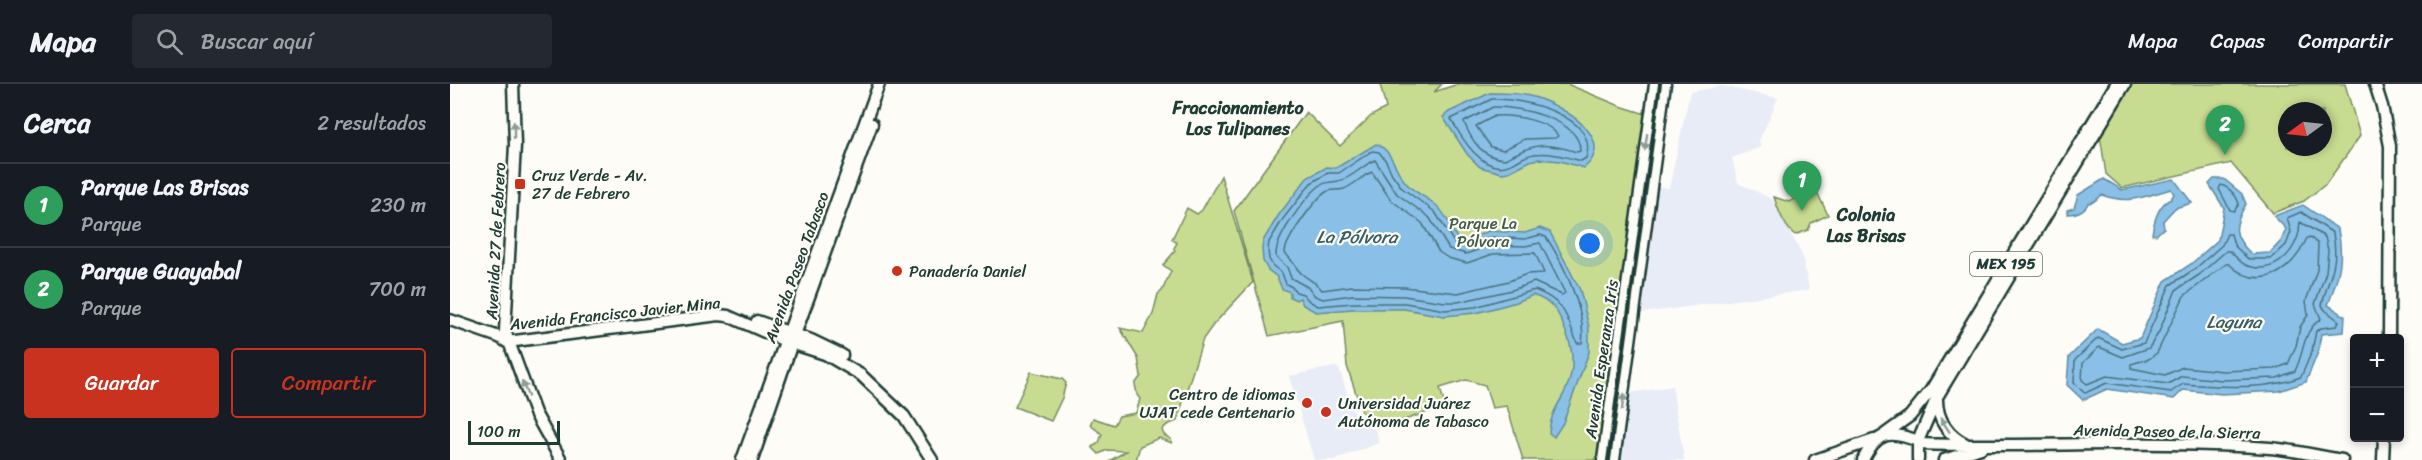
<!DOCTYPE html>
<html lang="es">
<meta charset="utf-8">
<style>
body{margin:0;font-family:Sriracha,sans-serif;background:#242831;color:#f1f3f6}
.controls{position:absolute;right:18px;bottom:18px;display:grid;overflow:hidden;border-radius:6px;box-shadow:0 3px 9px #0003}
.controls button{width:54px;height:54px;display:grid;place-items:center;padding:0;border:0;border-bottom:2px solid #363941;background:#171b24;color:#f1f3f6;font:30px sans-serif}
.compass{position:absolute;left:1828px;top:18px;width:54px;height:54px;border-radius:50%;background:#171b24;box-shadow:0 3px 9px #0003;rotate:255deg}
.scale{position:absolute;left:18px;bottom:15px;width:92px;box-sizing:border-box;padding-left:6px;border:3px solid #1f3d34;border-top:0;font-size:16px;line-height:21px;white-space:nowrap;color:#1f3d34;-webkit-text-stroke:4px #fdfcf7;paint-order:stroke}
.you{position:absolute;left:1140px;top:160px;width:21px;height:21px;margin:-15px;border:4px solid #fff;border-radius:50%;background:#1a73e8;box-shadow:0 0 0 9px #1a73e833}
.badge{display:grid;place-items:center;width:39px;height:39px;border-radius:50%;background:#c8321e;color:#fff;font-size:20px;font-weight:700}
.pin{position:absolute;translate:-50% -50px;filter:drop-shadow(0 2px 3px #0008)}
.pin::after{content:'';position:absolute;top:32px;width:21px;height:18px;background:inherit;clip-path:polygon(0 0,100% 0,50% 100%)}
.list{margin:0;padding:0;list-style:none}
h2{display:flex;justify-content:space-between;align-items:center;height:78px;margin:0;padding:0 24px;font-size:26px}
h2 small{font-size:20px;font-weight:400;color:#9ea1a6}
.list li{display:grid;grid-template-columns:39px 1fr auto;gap:18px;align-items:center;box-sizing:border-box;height:84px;padding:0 24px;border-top:2px solid #363941}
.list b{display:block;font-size:22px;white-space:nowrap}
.list p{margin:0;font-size:20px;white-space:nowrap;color:#9ea1a6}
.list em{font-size:20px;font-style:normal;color:#9ea1a6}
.actions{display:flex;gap:12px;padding:18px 24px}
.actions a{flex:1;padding:14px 0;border:2px solid #c8321e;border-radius:6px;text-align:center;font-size:21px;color:#c8321e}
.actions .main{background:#c8321e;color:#fff}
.icon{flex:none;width:33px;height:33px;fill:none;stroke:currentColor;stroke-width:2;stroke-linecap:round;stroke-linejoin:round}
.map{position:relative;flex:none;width:1972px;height:376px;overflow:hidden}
header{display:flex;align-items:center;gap:36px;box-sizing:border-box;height:84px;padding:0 30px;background:#171b24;border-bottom:2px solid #363941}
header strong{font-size:28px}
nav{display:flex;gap:33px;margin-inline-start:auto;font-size:21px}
.search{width:420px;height:54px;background:#242831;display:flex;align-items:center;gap:15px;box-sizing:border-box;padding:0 21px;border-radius:6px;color:#9ea1a6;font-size:22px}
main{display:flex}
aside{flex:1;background:#171b24}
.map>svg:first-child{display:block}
.built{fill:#e7ecf6}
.green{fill:#c8dc91;stroke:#748c62;stroke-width:1.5;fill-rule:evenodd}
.water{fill:#8ac0e7;stroke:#5f8c9f;stroke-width:1.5}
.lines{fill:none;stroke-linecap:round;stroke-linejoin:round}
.shore{stroke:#4a717c;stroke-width:1.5}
.minor-casing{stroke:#1f3d34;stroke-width:13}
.major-casing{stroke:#1f3d34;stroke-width:15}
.minor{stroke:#fdfcf7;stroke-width:8}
.major{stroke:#fdfcf7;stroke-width:10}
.oneway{fill:#8e9c96}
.poi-dot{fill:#c8321e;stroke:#fdfcf7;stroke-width:2}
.labels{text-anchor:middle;stroke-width:4.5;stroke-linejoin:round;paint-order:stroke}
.shield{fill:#fdfcf7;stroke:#62766e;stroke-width:1.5}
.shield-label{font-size:15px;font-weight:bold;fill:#1f3d34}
.poi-label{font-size:16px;fill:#1f3d34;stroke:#fdfcf7;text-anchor:start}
.park-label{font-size:16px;fill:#415d47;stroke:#fdfcf7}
.street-label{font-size:16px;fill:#1f3d34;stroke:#fdfcf7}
.neighbourhood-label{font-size:18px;font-weight:bold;fill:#1f3d34;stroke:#fdfcf7}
.water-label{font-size:18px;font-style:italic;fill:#3a5e61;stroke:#fdfcf7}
</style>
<header>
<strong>Mapa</strong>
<div class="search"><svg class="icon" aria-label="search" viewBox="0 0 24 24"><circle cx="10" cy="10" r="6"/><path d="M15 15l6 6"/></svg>Buscar aquí</div>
<nav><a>Mapa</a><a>Capas</a><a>Compartir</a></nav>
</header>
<main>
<aside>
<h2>Cerca<small>2 resultados</small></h2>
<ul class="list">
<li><span class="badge" style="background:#2e9e5b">1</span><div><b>Parque Las Brisas</b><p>Parque</p></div><em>230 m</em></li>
<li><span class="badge" style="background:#2e9e5b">2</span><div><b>Parque Guayabal</b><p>Parque</p></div><em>700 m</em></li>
</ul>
<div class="actions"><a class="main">Guardar</a><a>Compartir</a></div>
</aside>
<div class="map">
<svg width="1972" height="376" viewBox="0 0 1972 376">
<rect width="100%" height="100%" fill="#fdfcf7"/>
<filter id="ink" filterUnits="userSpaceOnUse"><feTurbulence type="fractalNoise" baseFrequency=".0167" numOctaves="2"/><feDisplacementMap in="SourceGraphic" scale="12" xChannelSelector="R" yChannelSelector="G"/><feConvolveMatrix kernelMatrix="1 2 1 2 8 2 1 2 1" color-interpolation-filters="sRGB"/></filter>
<g filter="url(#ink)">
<path class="built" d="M 1272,2 L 1328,14 L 1309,57 L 1311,63 L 1282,74 L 1288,99 L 1322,115 L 1353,173 L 1359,206 L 1185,230 L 1202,102 L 1219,104 L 1240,8 Z
M 883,283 L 887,283 L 890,287 L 902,325 L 913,338 L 926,346 L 929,359 L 883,376 L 864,376 L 839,292 Z
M 1222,302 L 1234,376 L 1165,376 L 1174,310 Z"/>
<path class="green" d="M 930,0 L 992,0 L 984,8 L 1008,0 L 1117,0 L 1170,22 L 1199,31 L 1152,376 L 1073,376 L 1057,322 L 1042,324 L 1035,301 L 1016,296 L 990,304 L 995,322 L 946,339 L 931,339 L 916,333 L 912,328 L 897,282 L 893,237 L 819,252 L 784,127 L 856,28 L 890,62 L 921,32 L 936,24 Z
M 1681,0 L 1895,0 L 1910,52 L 1876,100 L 1854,117 L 1823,129 L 1781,79 L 1672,104 L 1656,90 L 1650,51 ZM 1837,27 L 1873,27 L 1873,63 L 1837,63 Z
M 771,92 L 803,198 L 763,241 L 753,255 L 727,337 L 717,341 L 712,346 L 714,351 L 721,355 L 722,359 L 709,354 L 690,362 L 686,376 L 661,376 L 676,367 L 657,366 L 649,370 L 642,363 L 649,359 L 652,350 L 640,341 L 643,334 L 664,341 L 669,332 L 686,329 L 690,315 L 687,311 L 685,300 L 691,292 L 688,274 L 670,244 L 693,249 L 703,230 L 708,210 L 712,207 L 721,187 L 713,181 L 725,167 L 724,164 L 727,159 L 722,155 L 737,124 L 747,130 L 752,126 Z
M 1365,104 L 1378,131 L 1361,139 L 1358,146 L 1345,151 C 1334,143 1328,126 1324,113 L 1339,118 Z
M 581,288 L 612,295 L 616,299 L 612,314 L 601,337 L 565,323 Z"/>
<path class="water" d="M 1040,9 C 1056,9 1072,9 1087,14 C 1112,22 1169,55 1134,84 L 1110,77 L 1088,75 L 1080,77 L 1059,88 L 1052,89 L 1030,83 L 1017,70 L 993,33 L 999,28 Z
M 926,60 C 944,67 944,87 957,100 C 965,109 978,114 987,122 C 996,130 1001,144 1007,154 L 1016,157 L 1038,147 L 1075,149 L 1090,144 L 1100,148 L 1130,206 L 1139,243 L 1139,268 L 1113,339 L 1104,353 L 1099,349 C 1100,335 1104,327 1111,315 C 1126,290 1125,268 1114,243 C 1106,223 1103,219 1083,211 L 1067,218 L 1026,229 L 994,232 L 954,225 L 903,225 L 866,228 L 853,221 L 850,214 L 846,216 L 840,213 L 840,208 L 832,205 L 827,193 L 818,186 L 813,177 L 812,165 L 813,157 L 828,132 L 857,94 L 877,83 L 886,84 Z
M 1654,95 L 1672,106 L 1724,95 L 1742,119 L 1725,124 L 1713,137 L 1714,144 L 1706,151 L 1702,150 C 1704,137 1708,120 1721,115 L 1724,110 L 1721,105 C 1695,112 1679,121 1652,111 L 1643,118 L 1638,119 C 1635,127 1626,130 1618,130 L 1617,126 L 1624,124 L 1628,111 Z
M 1764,95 L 1774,95 L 1792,110 L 1796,120 C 1783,142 1782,151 1801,170 L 1820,169 L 1831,157 L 1836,145 L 1824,132 L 1853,121 L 1888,145 C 1894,176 1889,192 1878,221 L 1895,232 L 1894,248 L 1871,250 L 1868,268 L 1856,298 L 1829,307 L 1772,310 L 1733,306 L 1724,315 L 1657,305 L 1633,316 L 1617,301 L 1619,273 L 1648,245 L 1672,259 L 1690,254 L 1715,197 L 1741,180 L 1768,156 L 1774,124 L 1759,100 Z"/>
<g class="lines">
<path class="shore" d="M 1042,15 C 1071,14 1150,31 1136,74 L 1131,77 C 1116,73 1101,68 1085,70 C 1074,71 1068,78 1059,81 C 1033,91 1011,53 1001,35 Z
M 1043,23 C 1067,22 1131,35 1130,67 L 1127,68 C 1093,58 1086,59 1055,75 C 1033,74 1022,58 1014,38 Z
M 1045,32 C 1062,31 1099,36 1108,52 L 1105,54 L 1075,55 L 1053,66 L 1041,63 L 1026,42 Z
M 922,67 L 929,68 L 936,77 L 942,90 L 952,104 L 985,128 L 1005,160 L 1017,163 L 1040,153 L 1075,155 L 1090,151 L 1096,153 C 1113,178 1137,229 1132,259 L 1127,259 C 1116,230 1115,218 1085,206 L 1025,223 L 995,226 L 955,219 L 903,219 L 868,222 L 859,217 L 853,210 L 846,208 L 842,203 L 836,200 L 832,189 L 823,182 L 819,175 L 818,165 L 819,158 L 833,135 L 861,99 L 878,89 L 889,89 Z
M 925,76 L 947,110 L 979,133 L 999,165 L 1016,170 L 1041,161 L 1075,162 L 1090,159 L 1115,209 L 1112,211 L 1084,198 L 1062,206 L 1008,218 L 995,218 L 954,212 L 902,211 L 873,215 L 865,212 L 859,204 L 841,194 L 837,183 L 826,173 C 824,155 854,115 868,103 C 875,97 881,99 889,97 C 902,94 913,81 925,76 Z
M 922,88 L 941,116 L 972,139 L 989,168 L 998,174 L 1017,179 L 1043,170 L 1085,169 L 1094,189 L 1077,190 L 1059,197 L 1008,209 L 954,203 L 902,202 L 872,206 C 866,198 859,196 852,190 C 845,184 842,175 835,169 C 834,158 865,115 876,108 C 882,105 888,107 894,105 C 904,101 912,92 922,88 Z
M 1771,101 C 1779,103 1787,112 1789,120 L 1784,127 L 1780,126 L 1769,105 Z
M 1851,128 L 1883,149 C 1889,184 1879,190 1872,221 L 1875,226 L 1889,237 L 1887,242 L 1871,244 L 1866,247 L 1862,267 L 1851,293 C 1812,307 1773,302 1733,300 L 1721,308 L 1657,299 L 1635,309 L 1624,299 L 1625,276 L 1648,254 L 1672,265 L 1694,259 L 1720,201 L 1745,185 L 1772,161 L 1777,150 L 1781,150 L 1784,161 L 1798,175 L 1821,175 L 1836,161 L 1841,148 L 1837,134 Z
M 1850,138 L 1875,153 L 1878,166 L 1876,188 L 1865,220 L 1871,235 C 1852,247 1855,267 1845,287 L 1827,294 L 1772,296 L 1732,292 L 1718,300 L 1657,292 L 1637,300 L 1632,296 L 1633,279 L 1649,263 L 1673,273 L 1699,264 L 1709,248 L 1726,206 L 1749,191 L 1776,167 L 1780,167 C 1785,172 1791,180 1798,182 C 1822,190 1841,173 1848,152 C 1850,147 1849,142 1850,138 Z
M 1860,153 L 1868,160 L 1867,186 L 1856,217 L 1858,231 L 1850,243 L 1846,262 L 1838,280 L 1825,285 L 1773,287 L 1733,283 L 1715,291 L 1681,284 L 1681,280 L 1699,275 L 1707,269 L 1734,212 L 1776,180 L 1779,180 C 1810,209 1842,188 1857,154 Z"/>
<defs>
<path id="minor" d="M 1152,376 L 1204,0
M 1165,376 L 1216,0"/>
<path id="major" d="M 63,0 L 65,61 L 55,247 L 85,329 L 111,376
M 1925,0 L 1932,22 L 1940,62 L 1939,255
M 0,236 L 49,253 L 57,258 L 269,231 L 278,232 L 335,257 L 375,270 L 411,291 L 454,332 L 482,376
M 307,237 L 361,256 L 392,271
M 1487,316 C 1487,336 1499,352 1516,360
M 1435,350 L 1460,332 L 1481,306 L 1666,0
M 1468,357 L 1487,313 L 1675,0
M 1469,360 C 1586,364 1703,355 1820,364 C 1844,366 1869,372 1892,376
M 292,376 L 429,0
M 302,376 L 342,259 L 422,40
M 1365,376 L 1424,356
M 1413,376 C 1427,347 1440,346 1468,357 L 1468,376
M 1494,376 L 1531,364
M 1933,376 L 1934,354"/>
</defs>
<use href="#minor" class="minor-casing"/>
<use href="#major" class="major-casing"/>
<use href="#minor" class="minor"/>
<use href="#major" class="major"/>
</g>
<defs><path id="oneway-solid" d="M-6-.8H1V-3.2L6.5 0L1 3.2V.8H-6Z" transform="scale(1.5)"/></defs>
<g class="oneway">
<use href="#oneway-solid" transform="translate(64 46) rotate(-91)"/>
<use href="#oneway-solid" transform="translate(1196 58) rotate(98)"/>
<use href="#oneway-solid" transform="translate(75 305) rotate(-112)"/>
<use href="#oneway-solid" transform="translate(1173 318) rotate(-82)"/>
<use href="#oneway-solid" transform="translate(1495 341) rotate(-123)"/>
</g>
</g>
<g class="poi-dot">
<rect x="64" y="94" width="12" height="12" rx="3"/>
<circle cx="447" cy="187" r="6"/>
<circle cx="857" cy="319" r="6"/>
<circle cx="876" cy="328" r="6"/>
</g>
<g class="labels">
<rect class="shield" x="1520" y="168" width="72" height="24" rx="4.5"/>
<g class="shield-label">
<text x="1556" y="185">MEX 195</text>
</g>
<g class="poi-label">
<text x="82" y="97">Cruz Verde - Av.<tspan x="82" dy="18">27 de Febrero</tspan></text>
<text x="459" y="193">Panadería Daniel</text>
<text x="845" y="316" text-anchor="end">Centro de idiomas<tspan x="845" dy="18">UJAT cede Centenario</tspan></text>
<text x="888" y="325">Universidad Juárez<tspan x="888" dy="18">Autónoma de Tabasco</tspan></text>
</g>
<g class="park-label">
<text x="1033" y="145">Parque La<tspan x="1033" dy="18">Pólvora</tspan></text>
</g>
<g class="street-label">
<text transform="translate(45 157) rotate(-87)" y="6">Avenida 27 de Febrero</text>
<text transform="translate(346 183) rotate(-70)" y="6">Avenida Paseo Tabasco</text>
<text transform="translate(165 229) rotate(-6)" y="6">Avenida Francisco Javier Mina</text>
<text transform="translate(1151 275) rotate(-82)" y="6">Avenida Esperanza Iris</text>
<text transform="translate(1717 347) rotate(1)" y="6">Avenida Paseo de la Sierra</text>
</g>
<g class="neighbourhood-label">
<text x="788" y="30">Fraccionamiento<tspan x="788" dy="21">Los Tulipanes</tspan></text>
<text x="1416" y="137">Colonia<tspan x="1416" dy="21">Las Brisas</tspan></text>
</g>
<g class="water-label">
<text x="907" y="159">La Pólvora</text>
<text x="1784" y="244">Laguna</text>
</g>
</g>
</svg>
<div class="controls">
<button>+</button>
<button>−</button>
</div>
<svg class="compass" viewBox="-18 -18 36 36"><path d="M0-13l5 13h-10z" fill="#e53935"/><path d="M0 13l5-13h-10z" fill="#9ea1a6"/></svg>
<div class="scale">100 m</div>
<div class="you"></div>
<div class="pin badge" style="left:1352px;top:127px;background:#2e9e5b">1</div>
<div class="pin badge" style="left:1775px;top:71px;background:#2e9e5b">2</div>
</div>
</main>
